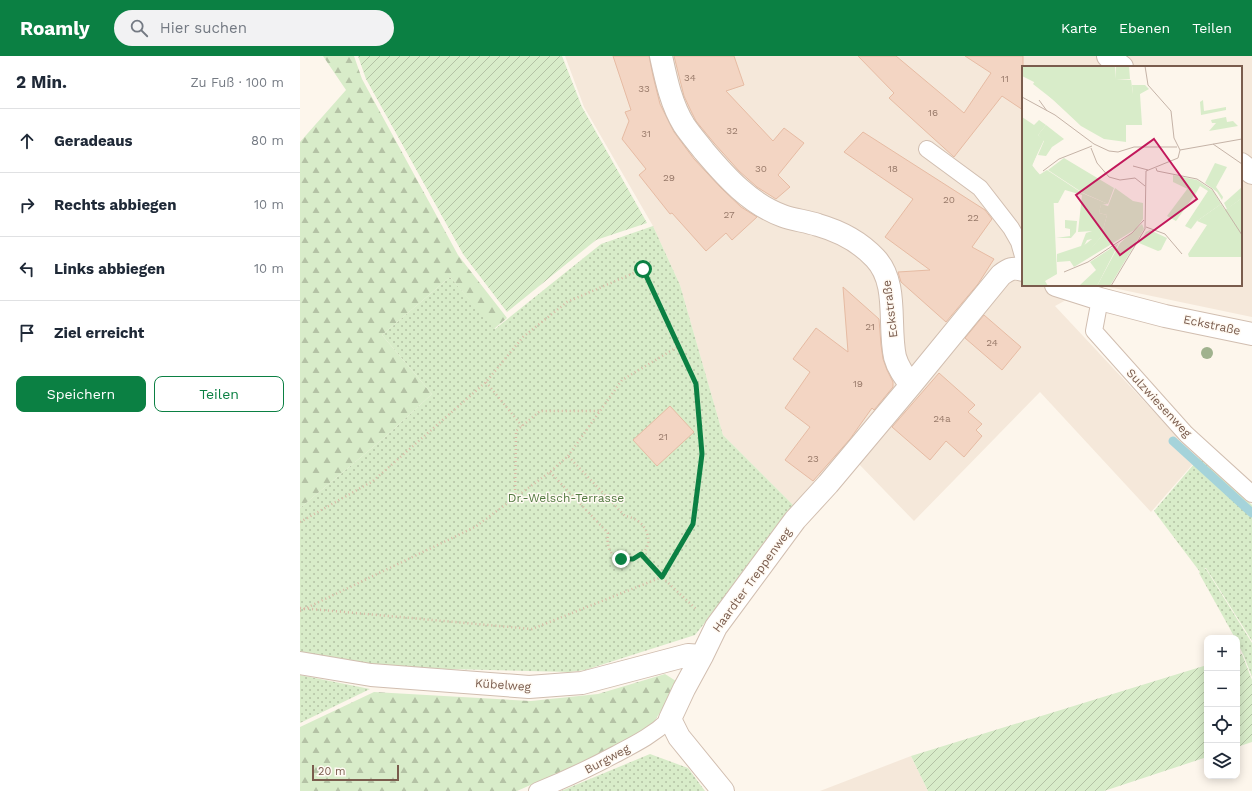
<!DOCTYPE html>
<html lang="de">
<meta charset="utf-8">
<style>
body{margin:0;font-family:"Work Sans",sans-serif;background:#f2f2f3;color:#1f2937}
.controls{position:absolute;right:12px;bottom:12px;display:grid;overflow:hidden;border-radius:8px;box-shadow:0 2px 10px #0003}
.controls button{width:36px;height:36px;display:grid;place-items:center;padding:0;border:0;border-bottom:1px solid #e0e1e3;background:#fff;color:#1f2937;font:20px sans-serif}
.scale{position:absolute;left:12px;bottom:10px;width:87px;box-sizing:border-box;padding-left:4px;border:2px solid #7a5c4d;border-top:0;font-size:11px;line-height:14px;white-space:nowrap;color:#7a5c4d;-webkit-text-stroke:3px #fffaf3;paint-order:stroke}
.stop{position:absolute;width:12px;height:12px;margin:-9px;border:3px solid #0b8043;border-radius:50%;background:#fff}
.stop.end{background:#0b8043;border-color:#fff;box-shadow:0 1px 4px #0008}
.list{margin:0;padding:0;list-style:none}
h2{display:flex;justify-content:space-between;align-items:center;height:52px;margin:0;padding:0 16px;font-size:17px}
h2 small{font-size:13px;font-weight:400;color:#747a83}
.list li{display:grid;grid-template-columns:26px 1fr auto;gap:12px;align-items:center;box-sizing:border-box;height:64px;padding:0 16px;border-top:1px solid #e0e1e3}
.list b{display:block;font-size:15px;white-space:nowrap}
.list em{font-size:13px;font-style:normal;color:#747a83}
.actions{display:flex;gap:8px;padding:12px 16px}
.actions a{flex:1;padding:9px 0;border:1px solid #0b8043;border-radius:8px;text-align:center;font-size:14px;color:#0b8043}
.actions .main{background:#0b8043;color:#fff}
.icon{flex:none;width:22px;height:22px;fill:none;stroke:currentColor;stroke-width:2;stroke-linecap:round;stroke-linejoin:round}
.map{position:relative;flex:none;width:952px;height:735px;overflow:hidden}
header{display:flex;align-items:center;gap:24px;box-sizing:border-box;height:56px;padding:0 20px;background:#0b8043;color:#fff}
header strong{font-size:19px}
nav{display:flex;gap:22px;margin-inline-start:auto;font-size:14px}
.search{width:280px;height:36px;background:#f2f2f3;display:flex;align-items:center;gap:10px;box-sizing:border-box;padding:0 14px;border-radius:22px;color:#747a83;font-size:15px}
main{display:flex}
aside{flex:1;background:#fff}
.map>svg:first-child{display:block}
.residential{fill:#f5e8da}
.grass{fill:url(#grass-dots)}
.forest{fill:url(#forest-firs)}
.garden{fill:url(#garden-furrows)}
.lines{fill:none;stroke-linecap:round;stroke-linejoin:round}
.stream{stroke:#a5d3da;stroke-width:9}
.building{fill:#f3d5c3;stroke:#e6bba3}
.lane-casing{stroke:#d1beb0;stroke-width:18}
.street-casing{stroke:#d1beb0;stroke-width:24}
.path{stroke:#d9b8a5;stroke-width:2.5;stroke-dasharray:1 3;stroke-linecap:butt}
.lane{stroke:#fff;stroke-width:16}
.street{stroke:#fff;stroke-width:22}
.tree{fill:#a0b28e}
.route{stroke:#0b8043;stroke-width:5}
.labels{text-anchor:middle;stroke-width:3;stroke-linejoin:round;paint-order:stroke}
.number-label{font-size:10px;fill:#987a6a}
.street-label{font-size:12px;fill:#7a5c4d;stroke:#fffaf3}
.park-label{font-size:12px;fill:#537a41;stroke:#fffaf3}
.inset-road{fill:none;stroke:#c5b3a7;stroke-width:1}
.view{fill:#c2185b;fill-opacity:0.15;stroke:#c2185b;stroke-width:2}
.inset-edge{fill:none;stroke:#7a5c4d;stroke-width:2}
</style>
<header>
<strong>Roamly</strong>
<div class="search"><svg class="icon" aria-label="search" viewBox="0 0 24 24"><circle cx="10" cy="10" r="6"/><path d="M15 15l6 6"/></svg>Hier suchen</div>
<nav><a>Karte</a><a>Ebenen</a><a>Teilen</a></nav>
</header>
<main>
<aside>
<h2>2 Min.<small>Zu Fuß · 100 m</small></h2>
<ul class="list">
<li><svg class="icon" aria-label="ahead" viewBox="0 0 24 24"><path d="M12 20V5M6 11l6-6 6 6"/></svg><div><b>Geradeaus</b></div><em>80 m</em></li>
<li><svg class="icon" aria-label="right" viewBox="0 0 24 24"><path d="M7 20v-9h11M14 6l5 5-5 5"/></svg><div><b>Rechts abbiegen</b></div><em>10 m</em></li>
<li><svg class="icon" aria-label="left" viewBox="0 0 24 24"><path d="M17 20v-9H6M10 6l-5 5 5 5"/></svg><div><b>Links abbiegen</b></div><em>10 m</em></li>
<li><svg class="icon" aria-label="arrive" viewBox="0 0 24 24"><path d="M6 21V4h12l-3 4 3 4H6"/></svg><div><b>Ziel erreicht</b></div></li>
</ul>
<div class="actions"><a class="main">Speichern</a><a>Teilen</a></div>
</aside>
<div class="map">
<svg width="952" height="735" viewBox="0 0 952 735">
<defs>
<pattern id="grass-dots" width="8" height="8" patternUnits="userSpaceOnUse"><rect width="8" height="8" fill="#d8ecc9"/><path d="M2 2h.1M6 6h.1" fill="none" stroke="#b4c2a5" stroke-width="1.8" stroke-linecap="round"/></pattern>
<pattern id="forest-firs" width="22" height="20" patternUnits="userSpaceOnUse"><rect width="22" height="20" fill="#d8ecc9"/><path d="M5 1l3.5 6h-7zM16 11l3.5 6h-7z" fill="#b4c2a5"/></pattern>
<pattern id="garden-furrows" width="10" height="10" patternUnits="userSpaceOnUse"><rect width="10" height="10" fill="#d8ecc9"/><path d="M-1 1l2-2M0 10L10 0M9 11l2-2" fill="none" stroke="#b4c2a5"/></pattern>
</defs>
<rect width="100%" height="100%" fill="#fdf6ec"/>
<path class="residential" d="M 265,0 L 952,0 L 952,261 L 799,229 L 941,229 L 941,11 L 723,11 L 723,229 L 794,229 L 755,250 L 871,374 L 899,401 L 851,456 L 740,336 L 614,465 L 556,405 L 496,452 L 423,379 L 380,229 L 353,170 L 284,51 Z
M 611,700 L 628,735 L 520,735 Z"/>
<path class="grass" d="M 353,170 L 380,229 L 423,379 L 496,452 L 395,579 L 285,614 L 269,616 L 68,611 L 0,600 L 0,452 L 85,381 L 132,338 L 82,279 L 150,221 L 195,273 L 301,188 Z
M 900,401 L 952,449 L 952,585 L 906,512 L 904,513 L 906,513 L 952,587 L 952,621 L 943,598 L 937,586 L 937,582 L 935,582 L 899,517 L 900,516 L 854,455 Z
M 0,619 L 70,633 L 0,667 Z
M 350,698 L 388,712 L 405,735 L 261,735 Z"/>
<path class="forest" d="M 23,0 L 54,0 L 62,23 L 158,199 L 207,262 L 194,273 L 150,221 L 82,279 L 132,338 L 85,381 L 0,452 L 0,86 L 46,34 Z
M 365,618 L 379,627 L 350,672 L 305,696 L 217,735 L 0,735 L 0,671 L 74,636 L 231,645 L 298,638 Z"/>
<path class="garden" d="M 58,0 L 262,0 L 282,51 L 347,167 L 296,184 L 207,256 L 163,198 L 66,23 Z
M 942,598 L 952,624 L 952,686 L 937,691 L 937,599 Z
M 907,609 L 907,701 L 804,735 L 628,735 L 611,700 Z"/>
<g class="lines">
<path class="stream" d="M 873,385 L 952,457"/>
</g>
<path class="building" d="M 313,0 L 349,0 L 353,20 L 360,48 L 374,76 L 394,103 L 421,132 L 441,151 L 457,161 L 432,184 L 426,177 L 406,195 L 372,157 L 370,158 L 339,119 L 346,113 L 322,83 L 329,65 L 325,56 L 331,54 Z
M 374,0 L 434,0 L 444,29 L 426,35 L 473,85 L 484,72 L 504,87 L 478,119 L 490,131 L 476,143 L 457,131 L 439,115 L 414,87 L 396,65 L 391,55 L 384,40 Z
M 558,0 L 596,0 L 664,57 L 691,17 L 665,0 L 723,0 L 723,54 L 702,40 L 654,101 L 589,42 L 594,37 Z
M 563,76 L 685,154 L 692,163 L 672,191 L 694,203 L 678,228 L 646,266 L 601,226 L 598,216 L 630,214 L 585,181 L 613,143 L 544,96 Z
M 543,231 L 579,263 L 581,289 L 583,303 L 587,314 L 593,326 L 593,331 L 574,354 L 572,352 L 550,383 L 513,425 L 485,404 L 510,371 L 485,352 L 510,316 L 493,303 L 516,272 L 548,296 Z
M 684,259 L 721,291 L 702,314 L 665,282 Z
M 639,317 L 675,349 L 668,356 L 682,368 L 676,374 L 682,380 L 664,401 L 646,385 L 630,404 L 592,371 Z
M 370,350 L 394,376 L 357,410 L 333,384 Z"/>
<g class="lines">
<defs>
<path id="lane" d="M 627,93 L 680,132 L 711,172 L 719,186 L 723,200
M 800,243 L 794,275 L 886,378 L 952,438
M 237,735 C 264,724 290,712 316,698 C 337,687 353,679 370,663"/>
<path id="street" d="M 361,0 C 366,23 371,48 384,69 C 390,78 397,86 404,95 C 426,121 450,148 483,160 C 494,164 506,165 518,169 C 539,175 560,186 575,202 C 599,227 588,269 595,301 C 598,312 604,320 611,329
M 808,0 L 822,11
M 941,108 L 952,117
M 756,229 L 800,243 L 865,260 L 952,278
M 0,607 L 71,619 L 229,631 L 282,627 L 388,599 L 402,600
M 423,735 L 379,681 L 370,663 L 384,633 L 402,600 L 416,571 L 495,464 L 528,428 L 611,329 L 701,219 C 709,213 713,211 723,214"/>
</defs>
<use href="#lane" class="lane-casing"/>
<use href="#street" class="street-casing"/>
<path class="path" d="M 186,326 L 222,370
M 268,400 L 322,324 L 379,290
M 215,442 L 216,375 L 240,355 L 299,355
M 0,466 L 73,425 L 186,326 L 223,281 L 267,246 L 343,213 L 396,328 L 402,398 L 393,468 L 362,521 L 232,573 L 0,552
M 341,498 L 362,521 L 396,553
M 0,555 L 175,471 L 250,416 L 268,400 L 325,460 C 332,461 340,465 344,471 C 365,504 302,522 308,477 L 250,416"/>
<use href="#lane" class="lane"/>
<use href="#street" class="street"/>
</g>
<circle class="tree" cx="907" cy="297" r="6"/>
<g class="lines">
<path class="route" d="M 321,503 L 333,503 L 341,498 L 362,521 L 393,468 L 402,398 L 396,328 L 343,213"/>
</g>
<g class="labels">
<g class="number-label">
<text x="390" y="25">34</text>
<text x="705" y="26">11</text>
<text x="344" y="36">33</text>
<text x="633" y="60">16</text>
<text x="432" y="78">32</text>
<text x="346" y="81">31</text>
<text x="461" y="116">30</text>
<text x="593" y="116">18</text>
<text x="369" y="125">29</text>
<text x="649" y="147">20</text>
<text x="429" y="162">27</text>
<text x="673" y="165">22</text>
<text x="570" y="274">21</text>
<text x="692" y="290">24</text>
<text x="558" y="331">19</text>
<text x="642" y="366">24a</text>
<text x="363" y="384">21</text>
<text x="513" y="406">23</text>
</g>
<g class="street-label">
<text transform="translate(590 253) rotate(-97)" y="4">Eckstraße</text>
<text transform="translate(912 269) rotate(12)" y="4">Eckstraße</text>
<text transform="translate(859 347) rotate(47)" y="4">Sulzwiesenweg</text>
<text transform="translate(452 524) rotate(-54)" y="4">Haardter Treppenweg</text>
<text transform="translate(203 629) rotate(4)" y="4">Kübelweg</text>
<text transform="translate(307 703) rotate(-28)" y="4">Burgweg</text>
</g>
<g class="park-label">
<text x="266" y="446">Dr.-Welsch-Terrasse</text>
</g>
</g>
<g transform="translate(722 10)">
<rect width="220" height="220" fill="#fdf6ec"/>
<path d="M 0,0 L 93,0 L 94,13 L 109,14 L 111,28 L 118,28 L 120,59 L 104,59 L 104,76 L 82,73 L 59,60 L 12,16 L 0,10 ZM 181,34 L 182,45 L 204,41 L 204,44 L 179,49 L 178,36 ZM 204,51 L 205,56 L 211,55 L 216,60 L 187,65 L 194,57 L 190,57 L 189,54 ZM 0,69 L 20,75 L 10,100 L 31,123 L 35,208 L 23,215 L 26,220 L 0,220 ZM 193,97 L 205,101 L 194,121 L 201,131 L 200,134 L 195,126 L 183,117 ZM 151,109 L 175,114 L 191,125 L 199,138 L 175,155 L 169,163 L 163,160 L 186,125 L 178,120 L 174,127 L 151,116 ZM 220,121 L 220,132 L 205,143 L 202,137 ZM 93,122 L 111,135 L 121,137 L 121,153 L 114,163 L 52,201 L 48,195 L 35,196 L 35,188 L 59,180 L 64,167 L 70,165 L 70,173 L 65,174 L 61,182 L 61,191 L 79,171 L 85,149 L 77,147 L 79,138 L 86,140 ZM 43,154 L 55,155 L 54,166 L 49,172 L 34,172 L 48,170 L 48,163 L 43,162 ZM 128,164 L 145,172 L 139,184 L 136,185 L 117,177 L 124,166 ZM 97,177 L 75,220 L 57,220 L 74,204 L 68,196 Z" fill="#d8ecc9"/>
<path d="M 0,0 L 34,0 L 42,9 L 37,24 L 48,30 L 43,43 L 11,18 L 13,15 L 0,9 ZM 94,0 L 107,0 L 108,13 L 94,13 ZM 24,59 L 42,73 L 30,81 L 24,90 L 16,89 L 22,75 L 16,69 ZM 0,93 L 10,99 L 17,109 L 25,104 L 60,127 L 86,138 L 79,139 L 77,147 L 85,149 L 79,171 L 61,192 L 56,184 L 70,173 L 70,165 L 56,166 L 60,129 L 43,124 L 36,137 L 16,137 L 9,116 L 0,115 ZM 120,158 L 122,163 L 88,220 L 75,220 L 98,177 Z" fill="#d8ecc9"/>
<path d="M 110,19 L 123,19 L 127,23 L 118,28 L 111,28 ZM 0,51 L 12,59 L 17,54 L 24,59 L 16,69 L 22,74 L 10,99 L 0,93 ZM 42,92 L 92,122 L 86,138 L 61,127 L 26,104 ZM 166,122 L 174,127 L 154,155 L 145,150 ZM 220,132 L 220,191 L 167,191 L 166,188 L 185,159 L 175,155 L 199,138 L 203,144 Z" fill="#d8ecc9"/>
<path class="inset-road" d="M 123,0 L 126,19 L 149,45 L 152,72 L 158,84 L 220,73M 0,31 L 33,49 L 72,78 L 87,85 L 96,86 L 112,81 L 155,81M 17,34 L 25,45M 191,78 L 220,98M 69,82 L 75,97 L 87,111 L 98,114 L 113,112 L 123,120M 111,100 L 126,104M 134,102 L 135,105 L 175,113 L 190,123 L 220,169M 21,105 L 37,93 L 70,80M 124,161 L 143,168 L 160,188M 42,206 L 66,196 L 110,167 L 122,154M 89,220 L 123,163 L 124,105 L 156,92 L 158,84"/>
<path class="view" d="M 132,73 L 175,133 L 98,189 L 54,129 Z"/>
<rect width="220" height="220" class="inset-edge"/>
</g>
</svg>
<div class="controls">
<button>+</button>
<button>−</button>
<button><svg class="icon" aria-label="locate" viewBox="0 0 24 24"><circle cx="12" cy="12" r="6"/><path d="M12 2v4M12 18v4M2 12h4M18 12h4"/></svg></button>
<button><svg class="icon" aria-label="layers" viewBox="0 0 24 24"><path d="M12 4l9 5-9 5-9-5zM3 14l9 5 9-5"/></svg></button>
</div>
<div class="scale">20 m</div>
<div class="stop" style="left:343px;top:213px"></div>
<div class="stop end" style="left:321px;top:503px"></div>
</div>
</main>
